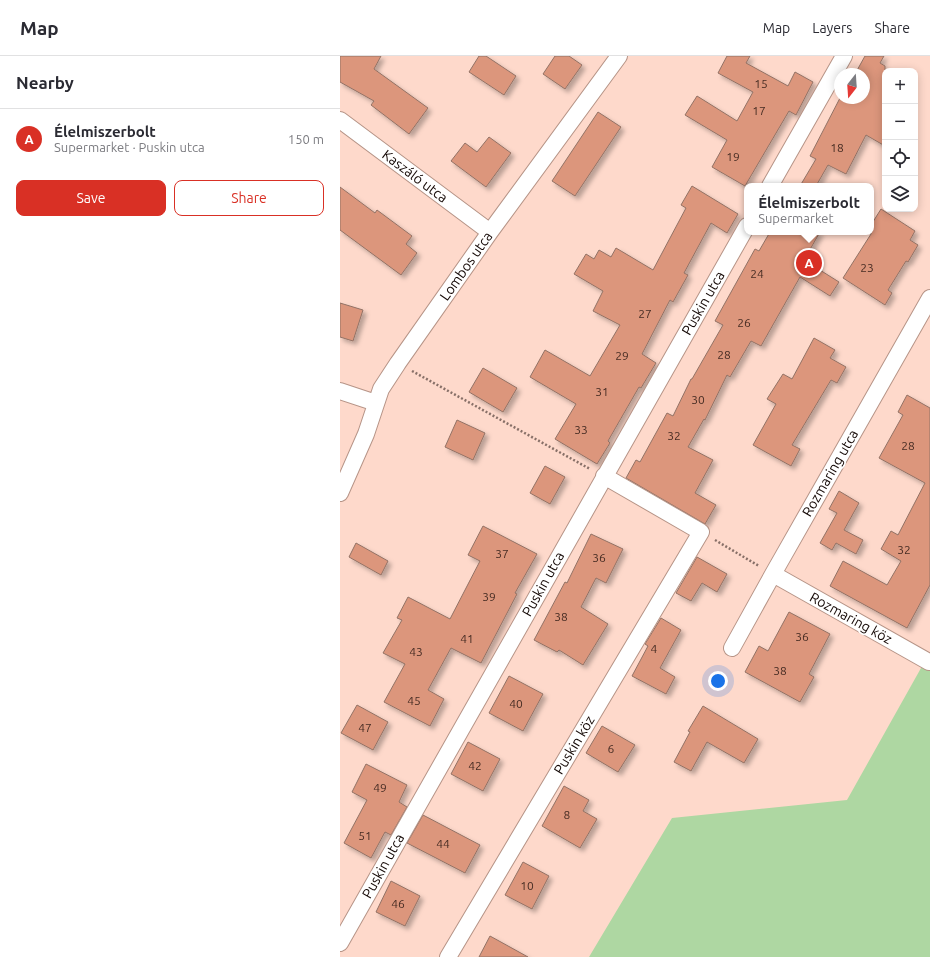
<!DOCTYPE html>
<meta charset="utf-8">
<style>
body{margin:0;font-family:Ubuntu,sans-serif;background:#f7f7f7;color:#2b2b33}
.controls{position:absolute;right:12px;top:12px;display:grid;overflow:hidden;border-radius:8px;box-shadow:0 2px 10px #0003}
.controls button{width:36px;height:36px;display:grid;place-items:center;padding:0;border:0;border-bottom:1px solid #e1e1e2;background:#fff;color:#2b2b33;font:20px sans-serif}
.compass{position:absolute;left:494px;top:12px;width:36px;height:36px;border-radius:50%;background:#fff;box-shadow:0 2px 10px #0003;rotate:197deg}
.you{position:absolute;left:378px;top:625px;width:14px;height:14px;margin:-10px;border:3px solid #fff;border-radius:50%;background:#1a73e8;box-shadow:0 0 0 6px #1a73e833}
.badge{display:grid;place-items:center;width:26px;height:26px;border-radius:50%;background:#d93025;color:#fff;font-size:13px;font-weight:700}
.pin{position:absolute;translate:-50% -50%;border:2px solid #fff;box-shadow:0 1px 4px #0006}
.popup{position:absolute;left:404px;top:127px;width:130px;height:52px;box-sizing:border-box;display:grid;place-content:center;border-radius:8px;background:#fff;filter:drop-shadow(0 1px 3px #0005);font-size:13px;white-space:nowrap;color:#7c7c81}
.popup b{font-size:15px;color:#2b2b33}
.popup::after{content:'';position:absolute;left:50%;top:100%;margin-left:-8px;border:8px solid transparent;border-top-color:#fff}
.list{margin:0;padding:0;list-style:none}
h2{display:flex;justify-content:space-between;align-items:center;height:52px;margin:0;padding:0 16px;font-size:17px}
h2 small{font-size:13px;font-weight:400;color:#7c7c81}
.list li{display:grid;grid-template-columns:26px 1fr auto;gap:12px;align-items:center;box-sizing:border-box;height:60px;padding:0 16px;border-top:1px solid #e1e1e2}
.list b{display:block;font-size:15px;white-space:nowrap}
.list p{margin:0;font-size:13px;white-space:nowrap;color:#7c7c81}
.list em{font-size:13px;font-style:normal;color:#7c7c81}
.actions{display:flex;gap:8px;padding:12px 16px}
.actions a{flex:1;padding:9px 0;border:1px solid #d93025;border-radius:8px;text-align:center;font-size:14px;color:#d93025}
.actions .main{background:#d93025;color:#fff}
.icon{flex:none;width:22px;height:22px;fill:none;stroke:currentColor;stroke-width:2;stroke-linecap:round;stroke-linejoin:round}
.map{position:relative;flex:none;width:590px;height:901px;overflow:hidden}
header{display:flex;align-items:center;gap:24px;box-sizing:border-box;height:56px;padding:0 20px;background:#fff;border-bottom:1px solid #e1e1e2}
header strong{font-size:19px}
nav{display:flex;gap:22px;margin-inline-start:auto;font-size:14px}
main{display:flex}
aside{flex:1;background:#fff}
.map>svg:first-child{display:block}
.green{fill:#aed7a2}
.building{fill:#dc967c;stroke:#927265;filter:url(#shadow)}
.lines{fill:none;stroke-linecap:round;stroke-linejoin:round}
.minor-casing{stroke:#b69487;stroke-width:18}
.path{stroke:#887068;stroke-width:2.5;stroke-dasharray:2 2;stroke-linecap:butt}
.minor{stroke:#fff;stroke-width:16}
.labels{text-anchor:middle;stroke-width:3.5;stroke-linejoin:round;paint-order:stroke}
.number-label{font-size:12px;fill:#462c23}
.street-label{font-size:14px;fill:#140805;stroke:#fff}
</style>
<header>
<strong>Map</strong>
<nav><a>Map</a><a>Layers</a><a>Share</a></nav>
</header>
<main>
<aside>
<h2>Nearby<small></small></h2>
<ul class="list">
<li><span class="badge">A</span><div><b>Élelmiszerbolt</b><p>Supermarket · Puskin utca</p></div><em>150 m</em></li>
</ul>
<div class="actions"><a class="main">Save</a><a>Share</a></div>
</aside>
<div class="map">
<svg width="590" height="901" viewBox="0 0 590 901">
<defs>
<filter id="shadow"><feDropShadow dx="3.5" dy="3.5" stdDeviation="2" flood-color="#0004"/></filter>
</defs>
<rect width="100%" height="100%" fill="#fed9cb"/>
<path class="green" d="M 590,596 L 590,901 L 249,901 L 332,762 L 507,744 Z"/>
<path class="building" d="M 0,0 L 41,0 L 34,13 L 88,52 L 69,78 L 31,49 L 34,45 L 0,26 Z
M 139,0 L 146,0 L 176,20 L 164,39 L 129,16 Z
M 215,0 L 229,0 L 242,9 L 225,33 L 203,18 Z
M 387,0 L 410,0 L 406,7 L 448,30 L 455,16 L 473,26 L 456,59 L 449,55 L 405,130 L 372,111 L 387,84 L 345,59 L 357,40 L 397,65 L 413,36 L 378,17 Z
M 525,0 L 544,0 L 540,7 L 545,10 L 545,90 L 526,79 L 506,118 L 488,109 L 476,130 L 460,130 L 476,103 L 470,100 L 500,42 L 524,42 L 524,18 L 515,18 Z
M 258,56 L 281,71 L 235,140 L 212,125 Z
M 149,81 L 171,97 L 146,131 L 111,105 L 125,87 L 137,96 Z
M 352,130 L 398,158 L 387,177 L 371,167 L 344,217 L 348,219 L 333,246 L 330,244 L 302,298 L 316,307 L 301,332 L 299,331 L 268,385 L 270,387 L 257,408 L 215,383 L 236,348 L 190,321 L 205,294 L 250,320 L 280,269 L 253,255 L 263,235 L 234,218 L 246,198 L 254,203 L 259,194 L 271,201 L 276,192 L 313,214 L 346,152 L 341,149 Z
M 0,131 L 35,157 L 37,154 L 72,180 L 66,188 L 77,197 L 61,219 L 0,174 Z
M 541,153 L 575,175 L 570,184 L 578,189 L 568,206 L 566,205 L 548,234 L 552,237 L 545,249 L 503,222 L 531,178 L 531,169 Z
M 430,176 L 480,176 L 464,204 L 499,226 L 490,240 L 460,221 L 421,290 L 411,285 L 390,321 L 387,319 L 365,364 L 364,363 L 348,391 L 373,404 L 355,437 L 376,449 L 365,468 L 286,422 L 296,404 L 300,406 L 327,357 L 333,360 L 351,323 L 352,323 L 383,269 L 375,265 L 415,193 L 419,195 Z
M 0,247 L 23,254 L 13,285 L 0,281 Z
M 474,282 L 495,294 L 490,302 L 506,311 L 497,327 L 491,324 L 452,389 L 460,393 L 451,410 L 413,389 L 436,348 L 427,343 L 443,318 L 452,323 Z
M 143,312 L 177,332 L 163,356 L 129,336 Z
M 567,339 L 590,352 L 590,529 L 567,572 L 490,530 L 503,505 L 547,529 L 561,505 L 541,493 L 551,475 L 558,479 L 585,427 L 539,402 L 563,359 L 558,356 Z
M 117,364 L 145,377 L 133,404 L 105,391 Z
M 205,410 L 225,421 L 210,448 L 190,437 Z
M 499,435 L 519,447 L 504,474 L 523,484 L 516,498 L 496,487 L 492,494 L 480,487 L 497,457 L 489,453 Z
M 143,470 L 197,498 L 175,537 L 177,538 L 141,607 L 111,592 L 88,634 L 104,643 L 90,670 L 44,646 L 65,608 L 43,597 L 62,564 L 57,562 L 68,541 L 110,563 L 140,505 L 128,499 Z
M 251,478 L 283,493 L 266,527 L 256,522 L 241,551 L 268,568 L 243,609 L 219,594 L 217,596 L 194,584 L 225,526 L 227,527 Z
M 16,487 L 48,505 L 41,519 L 9,501 Z
M 357,501 L 387,518 L 377,536 L 362,527 L 351,545 L 336,537 Z
M 449,556 L 490,578 L 469,618 L 474,621 L 460,646 L 405,616 L 419,590 L 428,595 Z
M 321,562 L 341,574 L 320,612 L 335,621 L 326,638 L 292,620 L 308,590 L 305,588 Z
M 169,620 L 203,638 L 183,675 L 149,657 Z
M 17,649 L 48,666 L 33,694 L 1,677 Z
M 363,650 L 418,683 L 404,707 L 367,686 L 351,715 L 334,706 L 350,676 L 348,675 Z
M 262,670 L 295,689 L 278,716 L 246,697 Z
M 128,686 L 160,703 L 143,735 L 111,718 Z
M 26,708 L 67,729 L 59,746 L 67,751 L 51,779 L 45,776 L 31,802 L 4,787 L 27,744 L 12,736 Z
M 224,730 L 249,744 L 243,755 L 257,763 L 240,792 L 202,770 Z
M 83,759 L 140,789 L 125,817 L 67,787 Z
M 183,806 L 209,820 L 192,853 L 165,839 Z
M 51,825 L 80,840 L 65,870 L 36,856 Z
M 150,880 L 188,901 L 139,901 Z"/>
<g class="lines">
<defs>
<path id="minor" d="M 0,64 L 150,176
M 430,130 L 504,0
M 0,335 L 36,347
M 0,437 L 26,378 L 41,333 L 58,307 L 150,176 L 279,0
M 433,518 L 589,606
M 392,592 L 433,518 L 590,242
M 0,887 L 407,170
M 108,901 L 361,476 L 264,420"/>
</defs>
<use href="#minor" class="minor-casing"/>
<path class="path" d="M 72,315 L 250,413
M 375,484 L 419,510"/>
<use href="#minor" class="minor"/>
</g>
<g class="labels">
<g class="number-label">
<text x="421" y="32">15</text>
<text x="419" y="59">17</text>
<text x="497" y="96">18</text>
<text x="393" y="105">19</text>
<text x="527" y="216">23</text>
<text x="417" y="222">24</text>
<text x="305" y="262">27</text>
<text x="404" y="271">26</text>
<text x="384" y="303">28</text>
<text x="282" y="304">29</text>
<text x="262" y="340">31</text>
<text x="358" y="348">30</text>
<text x="241" y="378">33</text>
<text x="334" y="384">32</text>
<text x="568" y="394">28</text>
<text x="564" y="498">32</text>
<text x="162" y="502">37</text>
<text x="259" y="506">36</text>
<text x="149" y="545">39</text>
<text x="221" y="565">38</text>
<text x="462" y="585">36</text>
<text x="127" y="587">41</text>
<text x="314" y="597">4</text>
<text x="76" y="600">43</text>
<text x="440" y="619">38</text>
<text x="74" y="649">45</text>
<text x="176" y="652">40</text>
<text x="25" y="676">47</text>
<text x="271" y="697">6</text>
<text x="135" y="714">42</text>
<text x="40" y="736">49</text>
<text x="227" y="763">8</text>
<text x="25" y="784">51</text>
<text x="103" y="792">44</text>
<text x="187" y="834">10</text>
<text x="58" y="852">46</text>
</g>
<g class="street-label">
<text transform="translate(75 120) rotate(37)" y="5">Kaszáló utca</text>
<text transform="translate(126 210) rotate(-55)" y="5">Lombos utca</text>
<text transform="translate(363 247) rotate(-60)" y="5">Puskin utca</text>
<text transform="translate(490 417) rotate(-60)" y="5">Rozmaring utca</text>
<text transform="translate(203 528) rotate(-61)" y="5">Puskin utca</text>
<text transform="translate(511 562) rotate(29)" y="5">Rozmaring köz</text>
<text transform="translate(234 689) rotate(-59)" y="5">Puskin köz</text>
<text transform="translate(43 810) rotate(-61)" y="5">Puskin utca</text>
</g>
</g>
</svg>
<div class="controls">
<button>+</button>
<button>−</button>
<button><svg class="icon" aria-label="locate" viewBox="0 0 24 24"><circle cx="12" cy="12" r="6"/><path d="M12 2v4M12 18v4M2 12h4M18 12h4"/></svg></button>
<button><svg class="icon" aria-label="layers" viewBox="0 0 24 24"><path d="M12 4l9 5-9 5-9-5zM3 14l9 5 9-5"/></svg></button>
</div>
<svg class="compass" viewBox="-18 -18 36 36"><path d="M0-13l5 13h-10z" fill="#e53935"/><path d="M0 13l5-13h-10z" fill="#7c7c81"/></svg>
<div class="you"></div>
<div class="pin badge" style="left:469px;top:207px">A</div>
<div class="popup"><b>Élelmiszerbolt</b>Supermarket</div>
</div>
</main>
